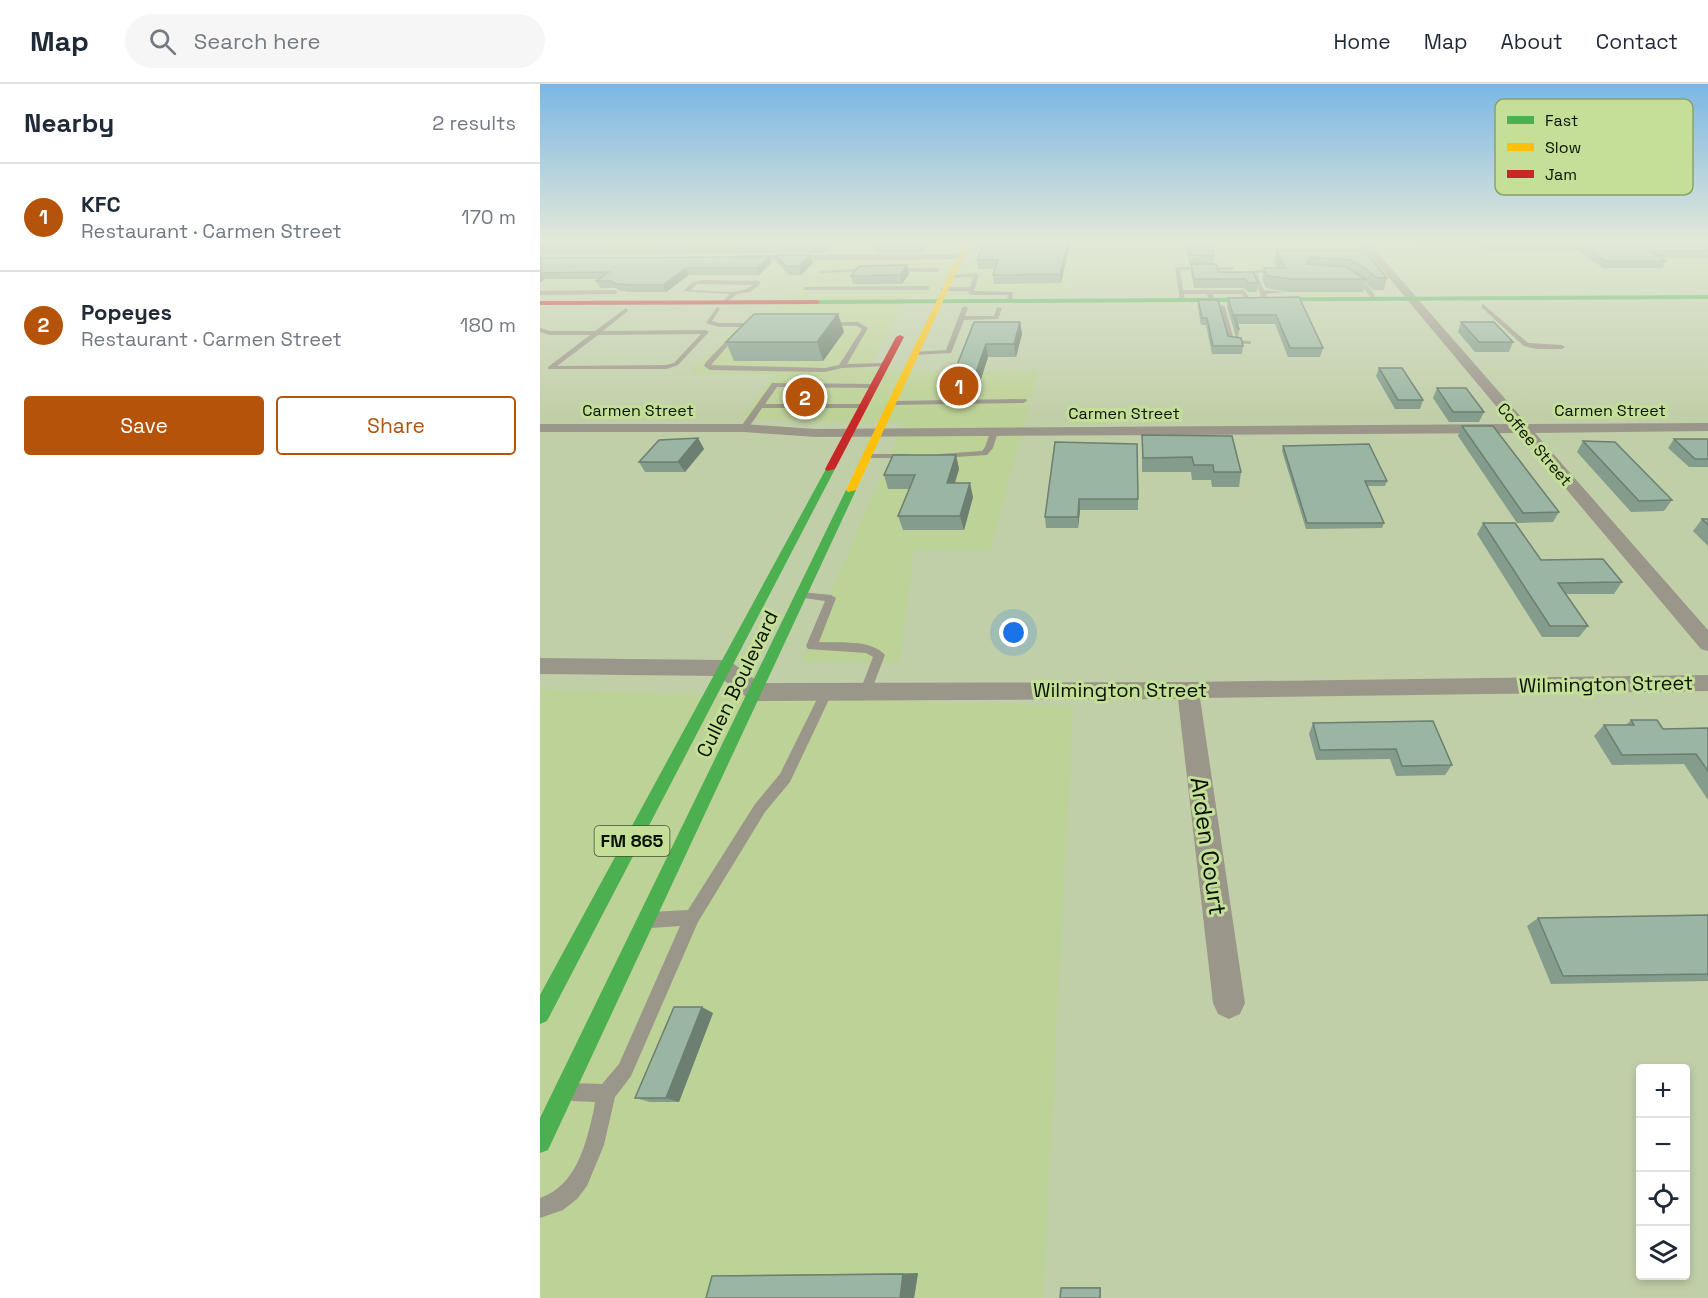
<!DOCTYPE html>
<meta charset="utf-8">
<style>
body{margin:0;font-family:"Space Grotesk",sans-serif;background:#f6f6f7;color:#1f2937}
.controls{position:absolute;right:18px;bottom:18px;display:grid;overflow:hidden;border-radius:6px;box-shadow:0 3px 9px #0003}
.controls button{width:54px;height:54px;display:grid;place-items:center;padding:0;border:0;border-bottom:2px solid #e0e1e3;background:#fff;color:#1f2937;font:30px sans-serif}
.you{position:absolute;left:474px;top:549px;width:21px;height:21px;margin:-15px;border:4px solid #fff;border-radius:50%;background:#1a73e8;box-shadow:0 0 0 9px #1a73e833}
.badge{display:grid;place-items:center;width:39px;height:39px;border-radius:50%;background:#b45309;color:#fff;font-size:20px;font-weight:700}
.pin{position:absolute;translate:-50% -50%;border:3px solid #fff;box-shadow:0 2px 6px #0006}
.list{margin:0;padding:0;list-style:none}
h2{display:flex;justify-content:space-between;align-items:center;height:78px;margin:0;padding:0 24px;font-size:26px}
h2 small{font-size:20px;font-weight:400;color:#747a83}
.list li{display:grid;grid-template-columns:39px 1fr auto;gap:18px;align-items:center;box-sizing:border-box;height:108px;padding:0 24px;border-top:2px solid #e0e1e3}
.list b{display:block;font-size:22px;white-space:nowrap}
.list p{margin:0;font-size:20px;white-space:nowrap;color:#747a83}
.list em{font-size:20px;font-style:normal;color:#747a83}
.actions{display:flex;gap:12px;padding:18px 24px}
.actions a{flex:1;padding:14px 0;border:2px solid #b45309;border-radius:6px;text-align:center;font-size:21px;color:#b45309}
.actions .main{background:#b45309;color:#fff}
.icon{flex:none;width:33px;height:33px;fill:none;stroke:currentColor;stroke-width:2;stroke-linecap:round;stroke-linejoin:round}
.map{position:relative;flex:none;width:1168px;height:1214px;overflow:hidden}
header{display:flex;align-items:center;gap:36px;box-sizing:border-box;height:84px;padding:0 30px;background:#fff;border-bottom:2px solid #e0e1e3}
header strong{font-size:28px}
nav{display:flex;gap:33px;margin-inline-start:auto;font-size:21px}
.search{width:420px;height:54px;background:#f6f6f7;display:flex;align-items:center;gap:15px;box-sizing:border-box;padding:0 21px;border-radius:33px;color:#747a83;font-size:22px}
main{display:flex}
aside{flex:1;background:#fff}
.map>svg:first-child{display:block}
.built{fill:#bdd297}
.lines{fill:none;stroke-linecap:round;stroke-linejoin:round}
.lane{fill:#9b968a;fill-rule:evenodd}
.street{fill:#9b968a;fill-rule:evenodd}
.fast{fill:#4caf50;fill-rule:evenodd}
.slow{fill:#ffc107;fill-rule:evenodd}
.jam{fill:#c62828;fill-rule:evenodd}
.wall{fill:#849c8b}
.shaded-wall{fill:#6c7f71}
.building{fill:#9ab5a2;stroke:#6c7f71;stroke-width:1.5}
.labels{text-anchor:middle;stroke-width:6;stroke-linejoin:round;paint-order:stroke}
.far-street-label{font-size:16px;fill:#091100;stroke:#c5df99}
.shield{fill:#c5df99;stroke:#414f2e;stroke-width:1.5}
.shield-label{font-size:18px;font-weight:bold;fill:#091100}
.street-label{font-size:20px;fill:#091100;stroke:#c5df99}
.near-street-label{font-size:24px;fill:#091100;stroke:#c5df99}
.key{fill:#c5df99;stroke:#8da16b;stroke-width:1.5}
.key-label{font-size:16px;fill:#091100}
</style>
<header>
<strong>Map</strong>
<div class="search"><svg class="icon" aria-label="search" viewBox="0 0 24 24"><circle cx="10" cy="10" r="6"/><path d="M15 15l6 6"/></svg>Search here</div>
<nav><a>Home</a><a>Map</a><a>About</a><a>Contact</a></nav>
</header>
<main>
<aside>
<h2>Nearby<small>2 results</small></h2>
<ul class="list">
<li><span class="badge">1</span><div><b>KFC</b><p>Restaurant · Carmen Street</p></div><em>170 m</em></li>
<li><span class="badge">2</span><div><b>Popeyes</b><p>Restaurant · Carmen Street</p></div><em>180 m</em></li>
</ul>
<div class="actions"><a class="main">Save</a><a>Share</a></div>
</aside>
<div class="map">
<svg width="1168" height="1214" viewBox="0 0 1168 1214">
<rect width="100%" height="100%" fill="#c1cfa9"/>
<path class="built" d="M 283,177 L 528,177 L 526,211 L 369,212 L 327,286 L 498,287 L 450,467 L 374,466 L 359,579 L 261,578 L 364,339 L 201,334 L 235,290 L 148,290 L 208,232 L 247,214 Z
M 0,606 L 533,622 L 503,1214 L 0,1214 Z"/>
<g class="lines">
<path class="lane" d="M 635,183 L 695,183 L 693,186 L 640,186 L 643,206 L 704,206 L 710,215 L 705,216 L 702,210 L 673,210 L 674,214 L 671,216 L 668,214 L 667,210 L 644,210 L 645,216 L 640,217 Z
M 330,184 L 332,187 L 281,189 L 278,187 Z
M 354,184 L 397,184 L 400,186 L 397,188 L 352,187 Z
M 729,185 L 731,188 L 717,189 L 724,206 L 746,208 L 726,210 L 728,215 L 725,217 L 722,215 L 711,187 Z
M 436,189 L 439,191 L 434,207 L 473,208 L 472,217 L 467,216 L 468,211 L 431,211 L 428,209 L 429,207 L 403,207 L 400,205 L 403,203 L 430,203 L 433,193 L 410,194 L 407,192 Z
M 810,192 C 822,194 833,205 836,215 L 832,215 L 822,202 L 810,194 Z
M 162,196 L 218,197 L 221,199 L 210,208 L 197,210 L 185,220 L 182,218 L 190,210 L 143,207 L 153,198 ZM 157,200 L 162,200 L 213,201 C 197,213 170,206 151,206 Z
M 265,203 L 387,202 L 390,204 L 387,206 L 263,206 Z
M 0,207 L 75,206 L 78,208 L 75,210 L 0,211 Z
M 943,220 L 988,259 L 1022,261 L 1025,263 L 1022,265 L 996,265 L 984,262 L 941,223 Z
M 682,221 L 685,223 L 694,256 L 709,257 L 711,258 L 711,260 L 689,259 L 679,223 Z
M 425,222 L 428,224 L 425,232 L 454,232 L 457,223 L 462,224 L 458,235 L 424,236 L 411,269 L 372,271 L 371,270 L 374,268 L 406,266 L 422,224 Z
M 177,223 L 180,225 L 172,237 L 179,239 L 220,239 L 223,241 L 220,243 L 179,243 L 166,239 Z
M 86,224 L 88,227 L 63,247 L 166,246 L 169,248 L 138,281 L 127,285 L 8,285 L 8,283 L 50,251 L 10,251 L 0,248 L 0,244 L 10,247 L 55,247 ZM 161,250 L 134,279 L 126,281 L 17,282 L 58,251 Z
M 286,238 L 318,238 L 328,244 L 307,280 L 345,279 L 347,280 L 347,282 L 302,284 L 285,288 L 170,286 L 164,282 L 166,278 L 197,246 L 199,247 L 199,249 L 171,281 L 285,284 L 299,281 L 322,245 L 317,242 L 284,241 Z
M 232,299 L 334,300 L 338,302 L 334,304 L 237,303 L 225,320 L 323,320 L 327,322 L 323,324 L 222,324 L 207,346 L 201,346 L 200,344 Z
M 486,315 L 487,317 L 483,319 L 352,321 L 348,319 L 352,317 Z
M 451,346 L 458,348 L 453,364 L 447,371 L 400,374 L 396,372 L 400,370 L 442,367 L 445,363 Z
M 324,370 L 368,370 L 372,372 L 368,374 L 327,374 L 323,372 Z
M 261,508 L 291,511 L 296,514 L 279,558 C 299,559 331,555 345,571 L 330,610 L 322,610 L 320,607 L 333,573 L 326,569 L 268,565 L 266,562 L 285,517 L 257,513 L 256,511 Z
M 287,602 L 293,607 L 250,698 L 225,728 L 158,838 L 91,992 L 75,1013 L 64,1061 L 47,1102 L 37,1115 L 23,1126 L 0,1134 L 0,1114 C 37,1101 46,1060 54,1025 L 55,1018 L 33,1017 L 26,1015 L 24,1008 L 26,1001 L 33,999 L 62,1000 L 79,980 L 140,842 L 111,844 L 105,841 L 103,836 L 105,831 L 111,828 L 148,826 L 215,720 L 240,690 L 281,607 Z"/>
<path class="street" d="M 820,159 L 829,159 L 987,340 L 1168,339 L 1168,347 L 995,349 L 1168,546 L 1168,567 L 1161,565 L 979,349 L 275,353 L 204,348 L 0,348 L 0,340 L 204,340 L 275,345 L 971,340 Z
M 420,170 L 425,173 L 423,175 L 199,177 L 194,174 L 199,171 Z
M 0,574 L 183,576 L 191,578 L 220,599 L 648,598 L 1168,591 L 1168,607 L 660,614 L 705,919 L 700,930 L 689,935 L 678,930 L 673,919 L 638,615 L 216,617 L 208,614 L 178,592 L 0,590 Z"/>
<path class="fast" d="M 1168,211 L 1168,215 L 277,220 L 274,218 L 277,216 Z
M 287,383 L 295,385 L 7,937 L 0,940 L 0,911 Z
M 311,403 L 316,406 L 8,1066 L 0,1069 L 0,1034 L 306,406 Z"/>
<path class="slow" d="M 424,159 L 430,159 L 316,406 L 308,408 L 306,406 Z"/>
<path class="jam" d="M 0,217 L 277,216 L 280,218 L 277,220 L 0,221 Z
M 360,251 L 364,253 L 295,385 L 287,387 L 285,385 L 356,253 Z"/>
</g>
<path class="wall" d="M 0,159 L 292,159 L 282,169 L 0,170 Z
M 339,159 L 389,159 L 382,169 L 338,169 L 336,162 Z
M 444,159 L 530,159 L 521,199 L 454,200 L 453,191 L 455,185 L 438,185 L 437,176 Z
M 592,159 L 670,159 L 674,172 L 673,180 L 679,188 L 718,199 L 717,208 L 708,208 L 704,204 L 654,204 L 651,188 L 651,180 L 649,180 L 645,159 Z
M 870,159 L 1168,159 L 1168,174 L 1121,174 L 1126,177 L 1122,184 L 1063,184 L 1039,167 L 947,167 L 938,160 L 871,160 Z
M 736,166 L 824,166 L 847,194 L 844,206 L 833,206 L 825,198 L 823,208 L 750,208 L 726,204 L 722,196 L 724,184 L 737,184 L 734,177 Z
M 235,171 L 270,171 L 273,179 L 261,191 L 249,191 L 237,179 Z
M 0,174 L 231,179 L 219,191 L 149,191 L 126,208 L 87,208 L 86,207 L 80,207 L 75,204 L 60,204 L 56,197 L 58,195 L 5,195 L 0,198 Z
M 367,181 L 369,190 L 362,200 L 313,200 L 311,192 Z
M 759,213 L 783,264 L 780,273 L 748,273 L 735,240 L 698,240 L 699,245 L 698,254 L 703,262 L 702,270 L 672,270 L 666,241 L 661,241 L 658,223 L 658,216 L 688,252 L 696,253 L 687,223 L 688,214 Z
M 298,230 L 304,248 L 283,277 L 194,277 L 186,258 Z
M 434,238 L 480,238 L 482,250 L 476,273 L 448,273 L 437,307 L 415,307 L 412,294 Z
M 921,238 L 973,258 L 969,268 L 935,268 L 918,248 Z
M 839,284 L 883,316 L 880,325 L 855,325 L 836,292 Z
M 897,304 L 944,328 L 939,338 L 909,338 L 893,314 Z
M 922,342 L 1019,428 L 1013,438 L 977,439 L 918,352 Z
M 602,351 L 701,388 L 699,403 L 672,403 L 671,396 L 652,396 L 651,388 L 602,388 Z
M 158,354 L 164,365 L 145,388 L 105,388 L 99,378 Z
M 1134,355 L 1168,355 L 1168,383 L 1149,383 L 1128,364 Z
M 1043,357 L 1132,416 L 1124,427 L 1091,428 L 1037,368 Z
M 515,358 L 598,415 L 598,426 L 540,426 L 538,444 L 506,444 L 505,433 Z
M 743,362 L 847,397 L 845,402 L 827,402 L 844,439 L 842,444 L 766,445 L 742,367 Z
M 416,371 L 419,385 L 415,399 L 433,413 L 424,446 L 363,446 L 358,432 L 369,405 L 348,405 L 344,391 Z
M 1162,435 L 1168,435 L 1168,462 L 1153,447 Z
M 943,439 L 1001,476 L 1082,498 L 1074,510 L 1026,510 L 1048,542 L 1039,553 L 1002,553 L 937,450 Z
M 1091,636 L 1123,645 L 1168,644 L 1168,716 L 1144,680 L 1072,681 L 1054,652 L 1064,641 L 1086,641 Z
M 773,639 L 912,681 L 905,691 L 856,692 L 850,675 L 776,676 L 769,650 Z
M 1168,831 L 1168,897 L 1011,900 L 987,842 L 998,834 Z
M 173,929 L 139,1018 L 110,1018 L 95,1014 Z
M 378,1189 L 374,1214 L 166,1214 L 172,1192 L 199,1191 Z
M 523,1203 L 561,1203 L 561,1214 L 520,1214 L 521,1204 Z"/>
<path class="shaded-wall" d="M 284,159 L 292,159 L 282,169 L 280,163 Z
M 383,159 L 389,159 L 382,169 L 381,162 Z
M 528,159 L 530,159 L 521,199 L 520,190 Z
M 270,171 L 273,179 L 261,191 L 259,182 Z
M 229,173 L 231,179 L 219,191 L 217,184 Z
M 367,181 L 369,190 L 362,200 L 360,191 Z
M 146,184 L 149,191 L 126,208 L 123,201 Z
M 1,188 L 5,195 L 0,198 L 0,189 Z
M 298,230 L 304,248 L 283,277 L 277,258 Z
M 480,238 L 482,250 L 476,273 L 474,260 Z
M 446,260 L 448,273 L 437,307 L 434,294 Z
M 158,354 L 164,365 L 145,388 L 138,378 Z
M 416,371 L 419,385 L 410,413 L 407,399 Z
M 430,399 L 433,413 L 424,446 L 420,432 Z
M 539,415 L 540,426 L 538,444 L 538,433 Z
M 162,923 L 173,929 L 139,1018 L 126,1014 Z
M 378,1189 L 374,1214 L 360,1214 L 363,1190 Z"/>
<path class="building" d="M 0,159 L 284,159 L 280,163 L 0,163 Z
M 339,159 L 383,159 L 381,162 L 336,162 Z
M 444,159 L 528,159 L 520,190 L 453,191 L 458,176 L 437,176 Z
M 647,159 L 670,159 L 674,172 L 650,171 Z
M 947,159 L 1168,159 L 1168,167 L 1109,167 L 1126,177 L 1066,177 L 1042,161 L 949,161 Z
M 736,166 L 824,166 L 847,194 L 837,194 L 826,185 L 810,176 L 770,173 L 767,180 L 805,183 L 826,195 L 752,195 L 727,192 L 724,184 L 745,184 Z
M 235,171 L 270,171 L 259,182 L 246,182 Z
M 229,173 L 217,184 L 146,184 L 123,201 L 83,201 L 85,200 L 76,200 L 71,197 L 56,197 L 69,188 L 0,189 L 0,174 Z
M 651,180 L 676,180 L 679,188 L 713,188 L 718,199 L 709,199 L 705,195 L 654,195 Z
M 367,181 L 360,191 L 311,192 L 319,182 Z
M 759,213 L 783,264 L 750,264 L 736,231 L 695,231 L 699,245 L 697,244 L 688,214 Z
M 658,216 L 678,216 L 688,252 L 701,254 L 703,262 L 673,262 L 667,234 L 662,234 Z
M 214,230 L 298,230 L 277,258 L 186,258 Z
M 434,238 L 480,238 L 474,260 L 446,260 L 434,294 L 412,294 Z
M 921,238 L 954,238 L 973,258 L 939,258 Z
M 839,284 L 862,284 L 883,316 L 858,316 Z
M 897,304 L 926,304 L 944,328 L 913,328 Z
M 922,342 L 953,342 L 1019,428 L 983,429 Z
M 602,351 L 692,352 L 701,388 L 674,388 L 673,381 L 654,381 L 652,373 L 603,374 Z
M 158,354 L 138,378 L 99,378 L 119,356 Z
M 1134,355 L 1168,355 L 1168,375 L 1155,375 Z
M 1043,357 L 1075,358 L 1132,416 L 1099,417 Z
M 515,358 L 597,360 L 598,415 L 539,415 L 538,433 L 505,433 Z
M 829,360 L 847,397 L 825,397 L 844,439 L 767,439 L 743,362 Z
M 353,371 L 416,371 L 407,399 L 430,399 L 420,432 L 358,432 L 375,391 L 344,391 Z
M 1162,435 L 1168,435 L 1168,441 Z
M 943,439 L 975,439 L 1001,476 L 1063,475 L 1082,498 L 1018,499 L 1048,542 L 1010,542 Z
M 1091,636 L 1117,636 L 1123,645 L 1168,644 L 1168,687 L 1156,670 L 1082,671 L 1064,641 L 1094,641 Z
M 893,637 L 912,681 L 862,682 L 856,665 L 780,666 L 773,639 Z
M 1168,831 L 1168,890 L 1023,892 L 998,834 Z
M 134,923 L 162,923 L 126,1014 L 95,1014 Z
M 363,1190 L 360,1214 L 166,1214 L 172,1192 Z
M 521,1204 L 560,1204 L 560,1214 L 520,1214 Z"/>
<linearGradient id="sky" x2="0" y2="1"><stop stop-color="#7bb7e5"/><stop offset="0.48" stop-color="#e3e9d8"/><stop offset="1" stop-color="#e3e9d8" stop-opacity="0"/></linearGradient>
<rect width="1168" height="329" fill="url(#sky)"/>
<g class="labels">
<g class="far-street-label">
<text x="98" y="332">Carmen Street</text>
<text x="1070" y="332">Carmen Street</text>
<text x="584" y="335">Carmen Street</text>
<text transform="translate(995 360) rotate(49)" y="6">Coffee Street</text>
</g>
<rect class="shield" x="54.5" y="742" width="75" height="30" rx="4.5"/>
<g class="shield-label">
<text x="92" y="763">FM 865</text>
</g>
<g class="street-label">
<text transform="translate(197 600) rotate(-64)" y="7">Cullen Boulevard</text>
<text transform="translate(1066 600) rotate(-1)" y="7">Wilmington Street</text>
<text x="580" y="613">Wilmington Street</text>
</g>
<g class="near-street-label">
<text transform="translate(668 762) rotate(82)" y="8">Arden Court</text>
</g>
</g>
<rect x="955" y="15" width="198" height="96" rx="9" class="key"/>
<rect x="967" y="32" width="27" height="8" fill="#4caf50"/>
<rect x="967" y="59" width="27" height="8" fill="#ffc107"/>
<rect x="967" y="86" width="27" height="8" fill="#c62828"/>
<g class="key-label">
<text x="1005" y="42">Fast</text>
<text x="1005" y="69">Slow</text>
<text x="1005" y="96">Jam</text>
</g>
</svg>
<div class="controls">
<button>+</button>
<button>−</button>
<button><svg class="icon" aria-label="locate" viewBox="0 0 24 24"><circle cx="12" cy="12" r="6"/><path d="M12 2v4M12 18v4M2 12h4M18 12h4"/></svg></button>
<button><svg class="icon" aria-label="layers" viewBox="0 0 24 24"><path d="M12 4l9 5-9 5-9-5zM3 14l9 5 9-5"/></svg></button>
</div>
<div class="you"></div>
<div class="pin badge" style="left:419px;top:302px">1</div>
<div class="pin badge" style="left:265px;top:313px">2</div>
</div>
</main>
